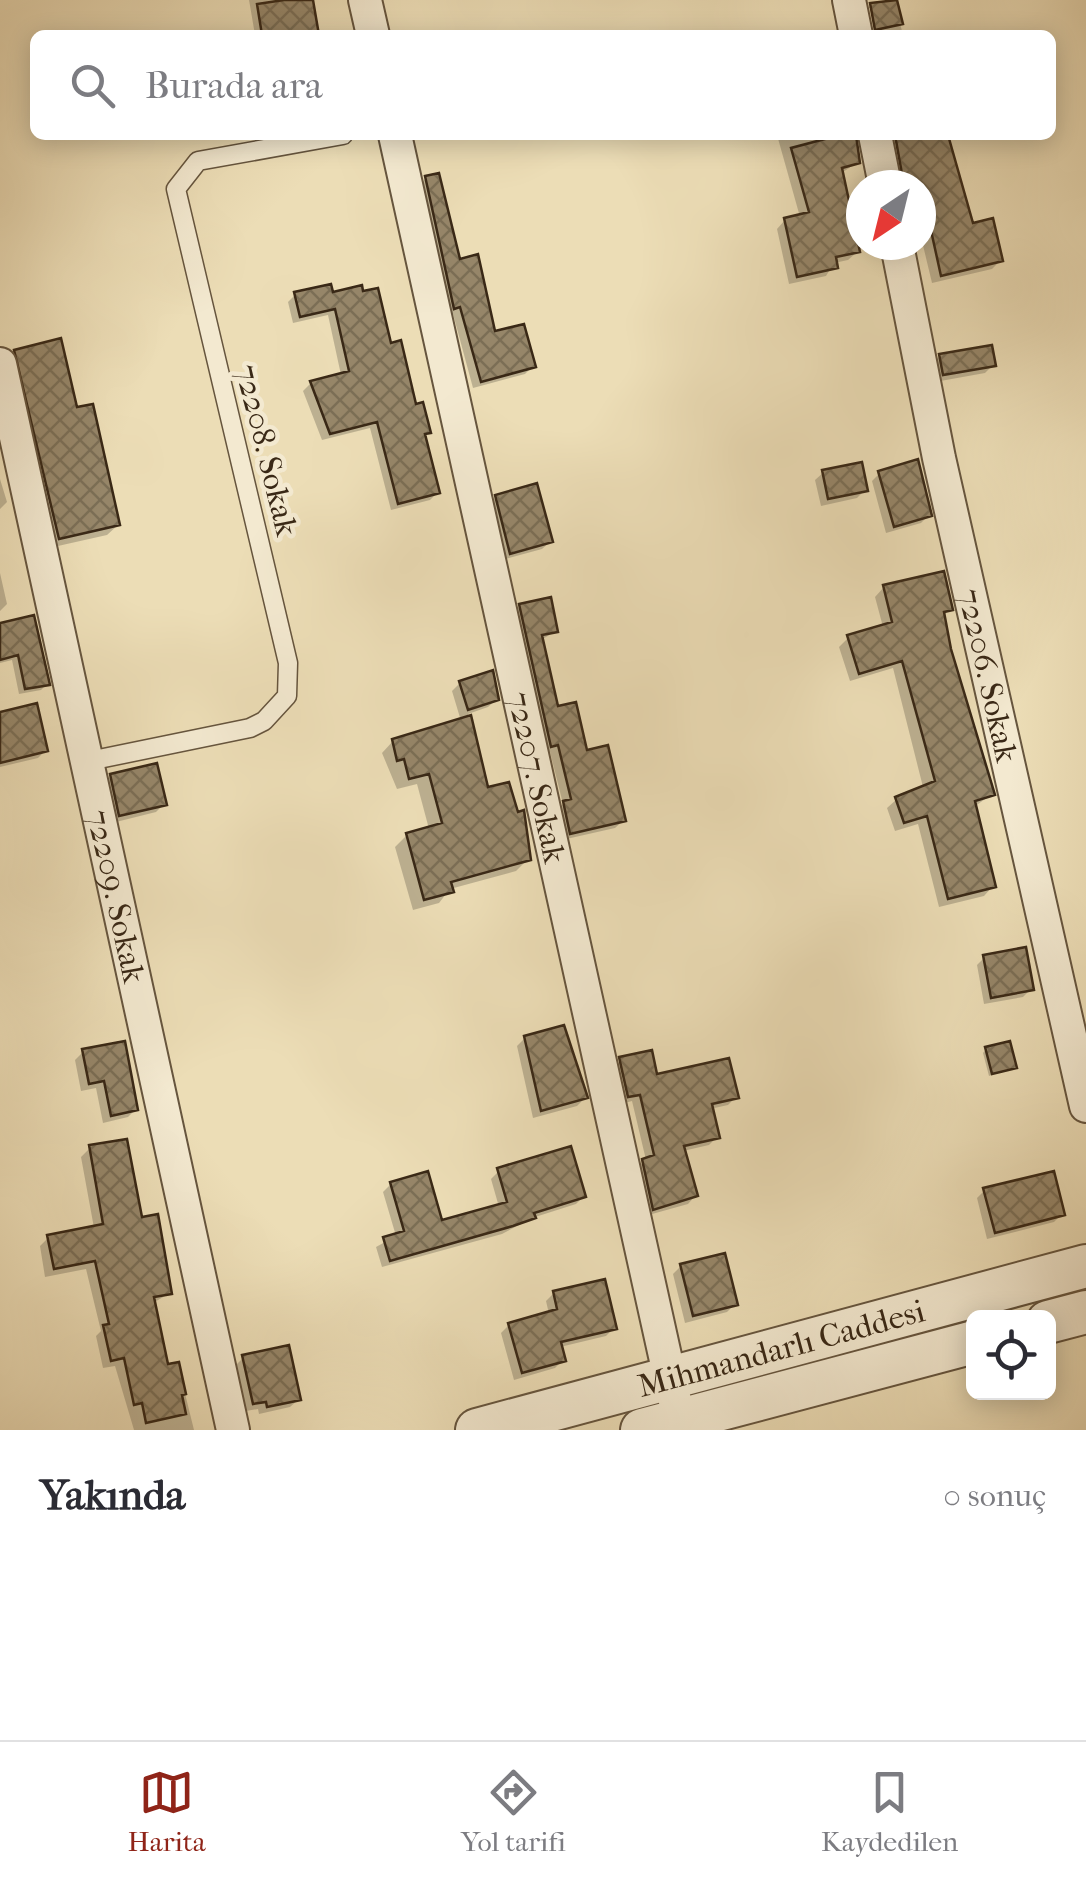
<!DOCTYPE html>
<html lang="tr">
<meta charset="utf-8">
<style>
body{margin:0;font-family:"IM FELL French Canon",serif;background:#f7f7f7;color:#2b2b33}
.controls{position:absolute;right:30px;bottom:30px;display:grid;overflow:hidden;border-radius:15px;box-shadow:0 5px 25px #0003}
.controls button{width:90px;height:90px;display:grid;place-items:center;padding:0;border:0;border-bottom:2px solid #e1e1e2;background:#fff;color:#2b2b33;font:50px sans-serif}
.compass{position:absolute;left:846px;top:170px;width:90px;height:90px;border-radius:50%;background:#fff;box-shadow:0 5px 25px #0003;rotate:215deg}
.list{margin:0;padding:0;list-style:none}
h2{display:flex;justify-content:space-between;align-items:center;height:130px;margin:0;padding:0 40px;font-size:42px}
h2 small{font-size:32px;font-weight:400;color:#7c7c81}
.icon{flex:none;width:55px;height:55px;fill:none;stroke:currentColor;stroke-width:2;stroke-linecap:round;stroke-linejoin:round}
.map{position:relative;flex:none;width:1086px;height:1430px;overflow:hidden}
.search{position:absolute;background:#fff;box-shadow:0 5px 25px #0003;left:30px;right:30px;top:30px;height:110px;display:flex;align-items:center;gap:25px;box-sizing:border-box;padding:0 35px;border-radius:15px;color:#7c7c81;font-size:38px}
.sheet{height:310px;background:#fff}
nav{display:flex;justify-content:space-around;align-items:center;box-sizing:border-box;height:140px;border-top:2px solid #e1e1e2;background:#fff;font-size:28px;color:#7c7c81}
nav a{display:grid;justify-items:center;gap:5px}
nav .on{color:#8f2418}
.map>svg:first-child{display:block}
.shadow{fill:#0003}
.building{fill:url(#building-cross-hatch);stroke:#392816;stroke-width:2.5}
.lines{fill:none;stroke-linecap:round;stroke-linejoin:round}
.service-casing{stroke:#66553e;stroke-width:21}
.minor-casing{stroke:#66553e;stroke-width:36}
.tertiary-casing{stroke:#66553e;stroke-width:46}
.service{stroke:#f3e9d0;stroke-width:18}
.minor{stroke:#f3e9d0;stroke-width:32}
.tertiary{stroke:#f3e9d0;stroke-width:42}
.labels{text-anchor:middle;stroke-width:9;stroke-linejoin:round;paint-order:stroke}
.street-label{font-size:32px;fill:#392816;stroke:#f3e9d0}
</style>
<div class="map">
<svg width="1086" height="1430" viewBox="0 0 1086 1430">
<defs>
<pattern id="building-cross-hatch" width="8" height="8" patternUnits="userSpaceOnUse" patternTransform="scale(2.5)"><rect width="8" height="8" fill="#968669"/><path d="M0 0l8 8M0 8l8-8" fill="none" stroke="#7b6e55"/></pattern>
</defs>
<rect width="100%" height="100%" fill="#ecddb6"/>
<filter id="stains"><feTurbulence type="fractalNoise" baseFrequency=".002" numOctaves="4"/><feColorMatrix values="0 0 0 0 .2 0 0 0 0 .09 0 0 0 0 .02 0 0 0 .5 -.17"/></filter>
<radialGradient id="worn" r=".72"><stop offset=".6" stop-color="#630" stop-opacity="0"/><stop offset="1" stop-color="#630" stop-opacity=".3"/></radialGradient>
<path class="shadow" d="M 249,0 L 310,0 L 317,35 L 255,35 Z
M 894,0 L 903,35 L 879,35 L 874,8 L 868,8 L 874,35 L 867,35 L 862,14 L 871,5 Z
M 777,135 L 854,135 L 858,162 L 840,174 L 857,252 L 848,260 L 834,263 L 826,276 L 789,284 L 777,229 L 785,220 L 800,217 Z
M 883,135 L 945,135 L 971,226 L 1000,261 L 992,269 L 932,283 L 921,237 L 921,185 L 894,185 Z
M 426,178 L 458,262 L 493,334 L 533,366 L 525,374 L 473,388 L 453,314 L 446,315 L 418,187 Z
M 296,294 L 331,295 L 389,346 L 428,432 L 423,437 L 437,493 L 430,500 L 391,510 L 370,428 L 322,440 L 303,391 L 311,383 L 341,375 L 328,315 L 293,323 L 288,302 Z
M 15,352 L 75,410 L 118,525 L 107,535 L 49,548 L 5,362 Z
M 940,356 L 993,365 L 985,373 L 935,382 L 932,364 Z
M 824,472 L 865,490 L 857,498 L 821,506 L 815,480 Z
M 880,473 L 929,515 L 921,523 L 886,533 L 872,481 Z
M 0,479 L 7,502 L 0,509 Z
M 496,497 L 551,541 L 542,549 L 502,560 L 488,505 Z
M 0,573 L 7,604 L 0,611 Z
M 884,587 L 950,609 L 943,616 L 949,649 L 992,794 L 974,807 L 993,886 L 984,896 L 939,907 L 918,824 L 895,831 L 887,808 L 897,799 L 924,791 L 893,668 L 850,681 L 839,647 L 849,637 L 883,627 L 875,597 Z
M 520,606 L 556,631 L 541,640 L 557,709 L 624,820 L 615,828 L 562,840 L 556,811 L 563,804 L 550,752 L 543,754 L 512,614 Z
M 0,626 L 47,684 L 41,690 L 19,694 L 12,660 L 0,663 Z
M 460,683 L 497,699 L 488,707 L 468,714 L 486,790 L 528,859 L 516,871 L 450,889 L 439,903 L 413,910 L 395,847 L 407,835 L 429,829 L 417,784 L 397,789 L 382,753 L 393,741 L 461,721 L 452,691 Z
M 0,715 L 46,750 L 38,758 L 0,767 Z
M 111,776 L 164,804 L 156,812 L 112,823 L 103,784 Z
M 985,957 L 1031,989 L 1023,997 L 984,1004 L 977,965 Z
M 525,1038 L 578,1069 L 585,1098 L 577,1106 L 533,1118 L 517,1046 Z
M 986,1049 L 1014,1067 L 989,1076 L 983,1053 Z
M 83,1052 L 136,1109 L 128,1117 L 103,1123 L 96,1088 L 81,1091 L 75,1060 Z
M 621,1060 L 655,1077 L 736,1097 L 728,1105 L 710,1109 L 717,1137 L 709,1145 L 683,1151 L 696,1195 L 688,1204 L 645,1216 L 635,1169 L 646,1160 L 632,1101 L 621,1104 L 613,1068 Z
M 90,1148 L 140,1220 L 170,1293 L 153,1303 L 167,1367 L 178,1365 L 194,1430 L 134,1430 L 115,1366 L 103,1368 L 96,1336 L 101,1331 L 86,1269 L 45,1277 L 40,1246 L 49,1237 L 94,1228 L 81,1157 Z
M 499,1171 L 584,1196 L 576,1204 L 532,1218 L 502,1234 L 382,1267 L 376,1247 L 396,1236 L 383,1192 L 391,1184 L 440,1223 L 499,1207 L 491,1179 Z
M 985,1190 L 1062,1214 L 1054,1222 L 987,1239 L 977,1198 Z
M 681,1266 L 735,1304 L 727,1312 L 685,1323 L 673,1274 Z
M 554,1293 L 614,1328 L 606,1336 L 560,1347 L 563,1360 L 555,1368 L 514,1380 L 501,1333 L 509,1325 L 549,1314 L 546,1301 Z
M 244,1357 L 299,1399 L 290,1407 L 259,1414 L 258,1409 L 246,1411 L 236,1365 Z"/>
<path class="building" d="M 284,0 L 313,0 L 319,35 L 262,35 L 257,4 Z
M 897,0 L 903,24 L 875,30 L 870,3 Z
M 840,135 L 856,135 L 860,163 L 842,168 L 860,252 L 836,257 L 838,268 L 797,277 L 784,218 L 809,212 L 791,148 Z
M 895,135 L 948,135 L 973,223 L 993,218 L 1003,261 L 941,276 L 921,185 L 904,185 Z
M 439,173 L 460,259 L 478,254 L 495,331 L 524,324 L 536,367 L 481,382 L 460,307 L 454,309 L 425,176 Z
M 331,284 L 333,292 L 362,285 L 363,291 L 378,288 L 391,343 L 401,340 L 416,404 L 423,402 L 431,433 L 425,434 L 440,493 L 398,504 L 377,422 L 330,434 L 310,381 L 349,371 L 335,309 L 300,317 L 294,292 Z
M 61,338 L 77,407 L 93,404 L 120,525 L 59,539 L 14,350 Z
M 992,345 L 996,366 L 943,375 L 939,354 Z
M 918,459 L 932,516 L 894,527 L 878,471 Z
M 862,462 L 868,491 L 828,499 L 822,470 Z
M 537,483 L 553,542 L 510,554 L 495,495 Z
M 944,571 L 953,610 L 944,612 L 951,649 L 995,795 L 975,801 L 996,887 L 948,899 L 927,816 L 904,823 L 895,797 L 935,781 L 902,661 L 859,674 L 847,635 L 892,622 L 883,585 Z
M 551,597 L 558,632 L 542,635 L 558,706 L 576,702 L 587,750 L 608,745 L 626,821 L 570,834 L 563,801 L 571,799 L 558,745 L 551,747 L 519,604 Z
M 34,615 L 50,685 L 25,689 L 18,655 L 0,660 L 0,623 Z
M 493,670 L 499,700 L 468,710 L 459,681 Z
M 37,703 L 48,751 L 0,763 L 0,712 Z
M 471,715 L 488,787 L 509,782 L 518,812 L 524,810 L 531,860 L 451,882 L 454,892 L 424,900 L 406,833 L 442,823 L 429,774 L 409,779 L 404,759 L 397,761 L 392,739 Z
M 157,763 L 167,805 L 119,816 L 110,774 Z
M 1026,947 L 1034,990 L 991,998 L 983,955 Z
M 564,1025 L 588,1098 L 541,1111 L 524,1036 Z
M 125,1041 L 138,1110 L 111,1116 L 104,1081 L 89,1084 L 82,1049 Z
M 1010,1041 L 1017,1068 L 992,1074 L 985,1047 Z
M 652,1050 L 657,1074 L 729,1058 L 739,1098 L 712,1104 L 720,1138 L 684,1146 L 698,1196 L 653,1210 L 642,1159 L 654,1155 L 640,1095 L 628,1097 L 619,1057 Z
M 127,1139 L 142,1217 L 158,1214 L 172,1294 L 154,1297 L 168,1364 L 179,1362 L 186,1394 L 182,1395 L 186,1414 L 146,1423 L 142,1403 L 134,1405 L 124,1358 L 111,1361 L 103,1325 L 109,1324 L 95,1261 L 54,1269 L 47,1235 L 103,1224 L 89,1145 Z
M 571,1146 L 586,1197 L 534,1213 L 536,1218 L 513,1226 L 390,1261 L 383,1237 L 404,1231 L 390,1182 L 428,1171 L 442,1220 L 507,1202 L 497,1168 Z
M 1054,1171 L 1065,1215 L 995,1233 L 983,1188 Z
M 725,1253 L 738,1305 L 693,1316 L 680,1264 Z
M 605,1279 L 617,1329 L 561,1342 L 566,1361 L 522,1373 L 508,1323 L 557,1309 L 553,1291 Z
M 289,1345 L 301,1400 L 267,1407 L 266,1402 L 253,1404 L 242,1355 Z"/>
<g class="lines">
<defs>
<path id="service" d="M 89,761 L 250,728 L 264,721 L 287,696 L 288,663 L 176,189 L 198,161 L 343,135"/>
<g id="minor">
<path d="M 365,0 L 373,35"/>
<path d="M 849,0 L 856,35"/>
<path id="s1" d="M 395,135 L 675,1401"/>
<path d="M 875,135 L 885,185"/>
<path id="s2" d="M 897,245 L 939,458 L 1086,1106"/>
<path id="s3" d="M 0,364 L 233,1430"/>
</g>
<g id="tertiary">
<path d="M 1048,1322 L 1086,1312"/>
<path id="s4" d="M 477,1430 L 1086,1266"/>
<path d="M 642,1430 L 974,1342"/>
</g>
</defs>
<use href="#service" class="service-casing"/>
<use href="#minor" class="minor-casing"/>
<use href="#tertiary" class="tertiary-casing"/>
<use href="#service" class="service"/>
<use href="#minor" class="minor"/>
<use href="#tertiary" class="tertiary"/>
</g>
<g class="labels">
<g class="street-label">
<text transform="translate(267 450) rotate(76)" y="11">72208. Sokak</text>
<text dy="11" stroke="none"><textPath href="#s2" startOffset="440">72206. Sokak</textPath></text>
<text dy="11" stroke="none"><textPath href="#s1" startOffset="658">72207. Sokak</textPath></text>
<text dy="11" stroke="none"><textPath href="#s3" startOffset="545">72209. Sokak</textPath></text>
<text dy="11" stroke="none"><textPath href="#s4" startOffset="315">Mihmandarlı Caddesi</textPath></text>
</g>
</g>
<rect width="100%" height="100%" filter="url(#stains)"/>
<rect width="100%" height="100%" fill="url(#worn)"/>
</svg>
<div class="controls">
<button><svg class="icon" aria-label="locate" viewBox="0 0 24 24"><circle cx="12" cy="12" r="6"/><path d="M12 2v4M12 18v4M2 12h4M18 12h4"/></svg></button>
</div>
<svg class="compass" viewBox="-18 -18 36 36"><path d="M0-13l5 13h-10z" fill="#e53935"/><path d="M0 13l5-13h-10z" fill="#7c7c81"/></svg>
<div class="search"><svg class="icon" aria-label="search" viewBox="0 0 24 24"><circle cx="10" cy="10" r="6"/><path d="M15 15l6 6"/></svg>Burada ara</div>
</div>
<section class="sheet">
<h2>Yakında<small>0 sonuç</small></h2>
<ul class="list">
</ul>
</section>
<nav>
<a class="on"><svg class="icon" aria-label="map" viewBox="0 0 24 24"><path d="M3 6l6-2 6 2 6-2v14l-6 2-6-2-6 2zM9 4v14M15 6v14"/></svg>Harita</a>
<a><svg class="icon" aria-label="directions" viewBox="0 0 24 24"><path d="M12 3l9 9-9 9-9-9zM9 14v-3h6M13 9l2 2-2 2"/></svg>Yol tarifi</a>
<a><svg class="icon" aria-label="saved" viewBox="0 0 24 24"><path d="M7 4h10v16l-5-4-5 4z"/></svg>Kaydedilen</a>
</nav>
